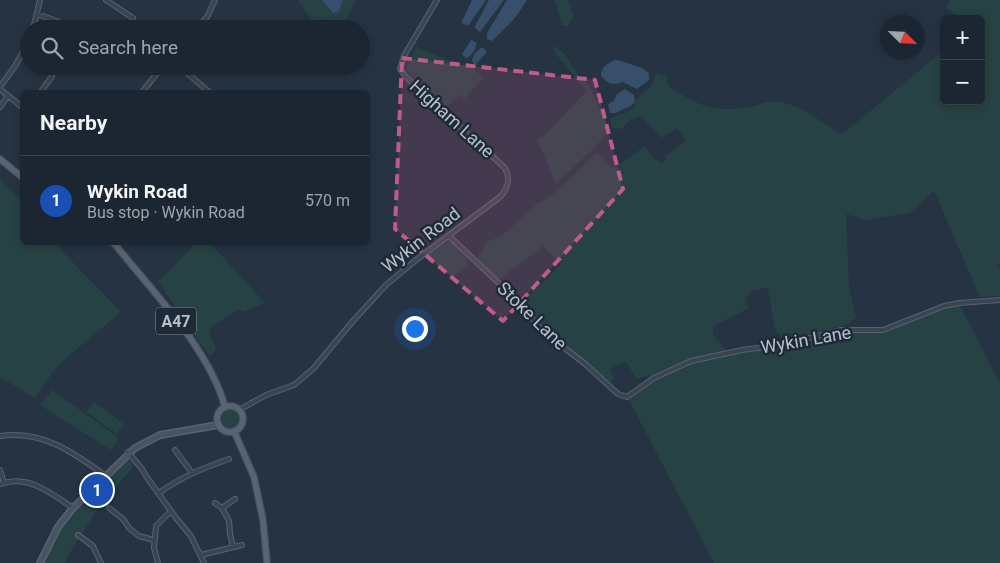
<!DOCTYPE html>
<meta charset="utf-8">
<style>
body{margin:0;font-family:Roboto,sans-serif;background:#252e3a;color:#f1f3f6}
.controls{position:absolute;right:15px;top:15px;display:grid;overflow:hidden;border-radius:8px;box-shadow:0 2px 8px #0003}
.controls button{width:45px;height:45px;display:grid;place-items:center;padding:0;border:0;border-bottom:1px solid #3a434d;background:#1c2632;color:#f1f3f6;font:25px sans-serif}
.compass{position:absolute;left:880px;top:15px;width:45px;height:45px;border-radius:50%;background:#1c2632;box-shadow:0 2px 8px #0003;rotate:114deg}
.you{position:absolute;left:414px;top:328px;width:18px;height:18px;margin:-12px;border:4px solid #fff;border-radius:50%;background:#1a73e8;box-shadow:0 0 0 8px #1a73e833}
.badge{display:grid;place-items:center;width:32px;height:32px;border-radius:50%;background:#8cbbfc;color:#fff;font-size:16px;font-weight:700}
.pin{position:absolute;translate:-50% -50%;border:2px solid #fff;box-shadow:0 1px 5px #0006}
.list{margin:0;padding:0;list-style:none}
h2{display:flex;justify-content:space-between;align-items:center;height:65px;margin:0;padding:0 20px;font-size:21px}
h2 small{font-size:16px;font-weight:400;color:#a0a5ac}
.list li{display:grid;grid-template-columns:32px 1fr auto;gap:15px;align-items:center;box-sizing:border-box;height:90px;padding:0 20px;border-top:1px solid #3a434d}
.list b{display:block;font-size:19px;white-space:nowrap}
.list p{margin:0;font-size:16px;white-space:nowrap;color:#a0a5ac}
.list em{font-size:16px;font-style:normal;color:#a0a5ac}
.icon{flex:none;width:28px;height:28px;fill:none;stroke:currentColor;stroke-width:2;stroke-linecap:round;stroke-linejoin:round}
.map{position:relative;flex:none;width:1000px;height:563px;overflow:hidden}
.search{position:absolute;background:#1c2632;box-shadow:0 2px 8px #0003;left:20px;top:20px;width:350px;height:55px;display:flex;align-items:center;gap:12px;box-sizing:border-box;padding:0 18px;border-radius:28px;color:#a0a5ac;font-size:19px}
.panel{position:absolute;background:#1c2632;box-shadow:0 2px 8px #0003;left:20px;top:90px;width:350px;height:155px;border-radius:8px}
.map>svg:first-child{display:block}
.green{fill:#274244}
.water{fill:#384f6b}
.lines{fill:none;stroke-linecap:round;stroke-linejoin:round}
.street-casing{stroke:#586370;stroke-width:6}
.secondary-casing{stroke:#586370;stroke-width:8}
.primary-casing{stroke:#444e5c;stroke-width:8}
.street{stroke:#3a4553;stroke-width:4}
.secondary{stroke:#485466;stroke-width:5}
.primary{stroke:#586473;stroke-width:5.5}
.marked{fill:#be5b89;fill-opacity:0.2;stroke:#be5b89;stroke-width:4;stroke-dasharray:10 6;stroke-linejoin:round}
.labels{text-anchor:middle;stroke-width:5;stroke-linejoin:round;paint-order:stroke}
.shield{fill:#1f2a38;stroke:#8993a0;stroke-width:1}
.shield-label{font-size:16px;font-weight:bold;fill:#b7c0cd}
.street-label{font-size:18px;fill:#b7c0cd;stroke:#1f2a38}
</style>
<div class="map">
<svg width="1000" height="563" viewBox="0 0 1000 563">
<rect width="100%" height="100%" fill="#253343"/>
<path class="green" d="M 298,0 L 356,0 L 347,19 L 340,23 L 326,19 L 316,26 Z
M 555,0 L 568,0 L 573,16 L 568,26 L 562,26 Z
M 950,0 L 1000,0 L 1000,263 L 998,264 L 1000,271 L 1000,296 L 980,297 L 934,191 L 910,213 L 866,220 L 846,214 L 849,286 L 856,318 L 852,320 L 850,324 L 784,340 L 775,330 L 768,288 L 753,290 L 745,300 L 749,308 L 717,324 L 713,327 L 713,334 L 725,350 L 716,354 L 689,359 L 649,377 L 650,375 L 636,379 L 626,361 L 610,369 L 614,380 L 610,382 L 556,339 L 557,336 L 555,332 L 551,335 L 521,303 L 561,264 L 543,246 L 499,279 L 477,258 L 484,249 L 485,243 L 501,236 L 534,208 L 536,204 C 555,198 582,166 597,152 L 614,169 L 645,146 L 653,158 L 661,163 L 666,160 L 664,157 L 686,141 L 677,128 L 662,138 L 641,116 L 632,119 L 621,129 L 612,128 L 610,118 L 628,112 L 634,108 L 637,98 L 651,87 L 656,73 L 667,76 L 668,86 C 699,106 713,113 750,107 C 757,106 763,102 769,102 C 794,100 818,119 838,133 L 845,132 L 944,50 L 944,101 L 981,101 L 981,19 L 961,19 L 946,8 Z
M 553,45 L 563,52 L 582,80 L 588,84 L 607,122 L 608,132 L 596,146 L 556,184 L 537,139 L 544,136 L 587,91 L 555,53 Z
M 417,47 L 457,64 L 470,67 L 484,77 L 464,99 L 459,94 L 446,109 L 407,71 L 407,65 Z
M 0,178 L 4,185 L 22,200 L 22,242 L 56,243 L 65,254 L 121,312 L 58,365 L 35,398 L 0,377 Z
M 447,242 L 453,242 L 467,258 L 468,266 L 452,277 L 442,271 L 428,254 Z
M 196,243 L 210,243 L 265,303 L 242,312 L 240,309 L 212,326 L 209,332 L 216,349 L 210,357 L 158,282 Z
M 960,306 L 1000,383 L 1000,563 L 714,563 L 629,400 L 654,382 L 687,365 L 709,358 L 779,348 L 841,332 L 889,331 L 928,314 Z
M 52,390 L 119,438 L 111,450 L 40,405 Z
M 94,402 L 124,424 L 117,434 L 86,412 Z
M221 419a9 9 0 1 1 18 0a9 9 0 1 1-18 0Z
M 128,457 L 134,466 L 101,504 L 69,554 L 66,563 L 44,563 L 59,532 L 74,512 Z"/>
<path class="water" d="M 322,0 L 343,0 L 339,11 L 333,13 Z
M 472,0 L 486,0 L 468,26 L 462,23 L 462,21 Z
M 489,0 L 504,0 L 480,32 L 475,28 L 475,26 Z
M 507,0 L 527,0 L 515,18 L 492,41 L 487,39 L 487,33 Z
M 471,40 L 476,42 C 477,48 471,57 466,58 L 462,54 Z
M 482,47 L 487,52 L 476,64 L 473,63 L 472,60 L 475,53 Z
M 614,60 L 618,60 L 642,68 L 649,73 L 649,80 L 637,89 L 623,82 C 613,86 608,84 601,76 C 600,67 608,64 614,60 Z
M 625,89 L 634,95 L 635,102 C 630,108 622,109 616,113 L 610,113 L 608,104 L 614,101 L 617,94 Z"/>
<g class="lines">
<defs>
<path id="street" d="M 106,0 L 133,18
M 37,14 L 57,21 L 71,29
M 33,29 L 40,0
M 196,29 L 207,17 L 215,0
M 179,66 L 209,92
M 0,87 L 15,66 L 29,41
M 0,89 L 22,107
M 41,92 L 52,76
M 142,92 L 163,66
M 0,107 L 8,96
M 449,236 L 506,290 L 546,334 L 584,363 L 618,394 L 627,397 L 654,378 L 691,361 L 742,350 L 781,345 L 841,330 L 883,330 L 944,306 L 960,303 L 1000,300
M 239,410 L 266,395 L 294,385 L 313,369 L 353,321 L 386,285 L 416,260 L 500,197 C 508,188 511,179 505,168 L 406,77 L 400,69 L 404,56 L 437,0
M 0,436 C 42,430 73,452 106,476
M 175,450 L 192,473
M 128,452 L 142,469 L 148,479 L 176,518 L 191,536 L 204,563
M 0,470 L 4,483
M 0,484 C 28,474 51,493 73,508
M 159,493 C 181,477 203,468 229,459
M 215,503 L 222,508
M 109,508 L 123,519 L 129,528 L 139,536 L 154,540
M 78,535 L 93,546 L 101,563
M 233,547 L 230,534 L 229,521 L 222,508 L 235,499
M 201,555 L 242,545
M 158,563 L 154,548 L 156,526 L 171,511"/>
<path id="secondary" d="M 40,563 L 58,527 L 73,508 L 135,448 L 160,435 L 218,425"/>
<path id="primary" d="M 0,159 L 22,177
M 113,242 C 151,290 209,348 225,407
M217 419a13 13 0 1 1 26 0a13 13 0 1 1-26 0Z
M 234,431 L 254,477 L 263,520 L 267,563"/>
</defs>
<use href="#street" class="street-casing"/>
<use href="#secondary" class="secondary-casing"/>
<use href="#primary" class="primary-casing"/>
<use href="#street" class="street"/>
<use href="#secondary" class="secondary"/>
<use href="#primary" class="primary"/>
</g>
<path class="marked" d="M 402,58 L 595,80 L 623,189 L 503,321 L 395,229 Z"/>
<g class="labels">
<rect class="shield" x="156" y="307.5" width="40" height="27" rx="4"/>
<g class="shield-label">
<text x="176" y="327">A47</text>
</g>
<g class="street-label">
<text transform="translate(452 119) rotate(42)" y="6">Higham Lane</text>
<text transform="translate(421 240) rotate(-38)" y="6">Wykin Road</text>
<text transform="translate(532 316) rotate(44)" y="6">Stoke Lane</text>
<text transform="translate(806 340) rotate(-10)" y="6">Wykin Lane</text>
</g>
</g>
</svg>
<div class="controls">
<button>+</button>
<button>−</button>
</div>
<svg class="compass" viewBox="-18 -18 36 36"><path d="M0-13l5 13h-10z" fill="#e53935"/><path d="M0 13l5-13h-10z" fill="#a0a5ac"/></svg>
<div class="you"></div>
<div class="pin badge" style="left:97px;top:490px;background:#1a4fb4">1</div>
<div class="search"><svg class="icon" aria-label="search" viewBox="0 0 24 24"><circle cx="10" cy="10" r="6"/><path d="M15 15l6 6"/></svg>Search here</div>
<section class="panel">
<h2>Nearby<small></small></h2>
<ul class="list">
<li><span class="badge" style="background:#1a4fb4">1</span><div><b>Wykin Road</b><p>Bus stop · Wykin Road</p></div><em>570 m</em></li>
</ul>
</section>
</div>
